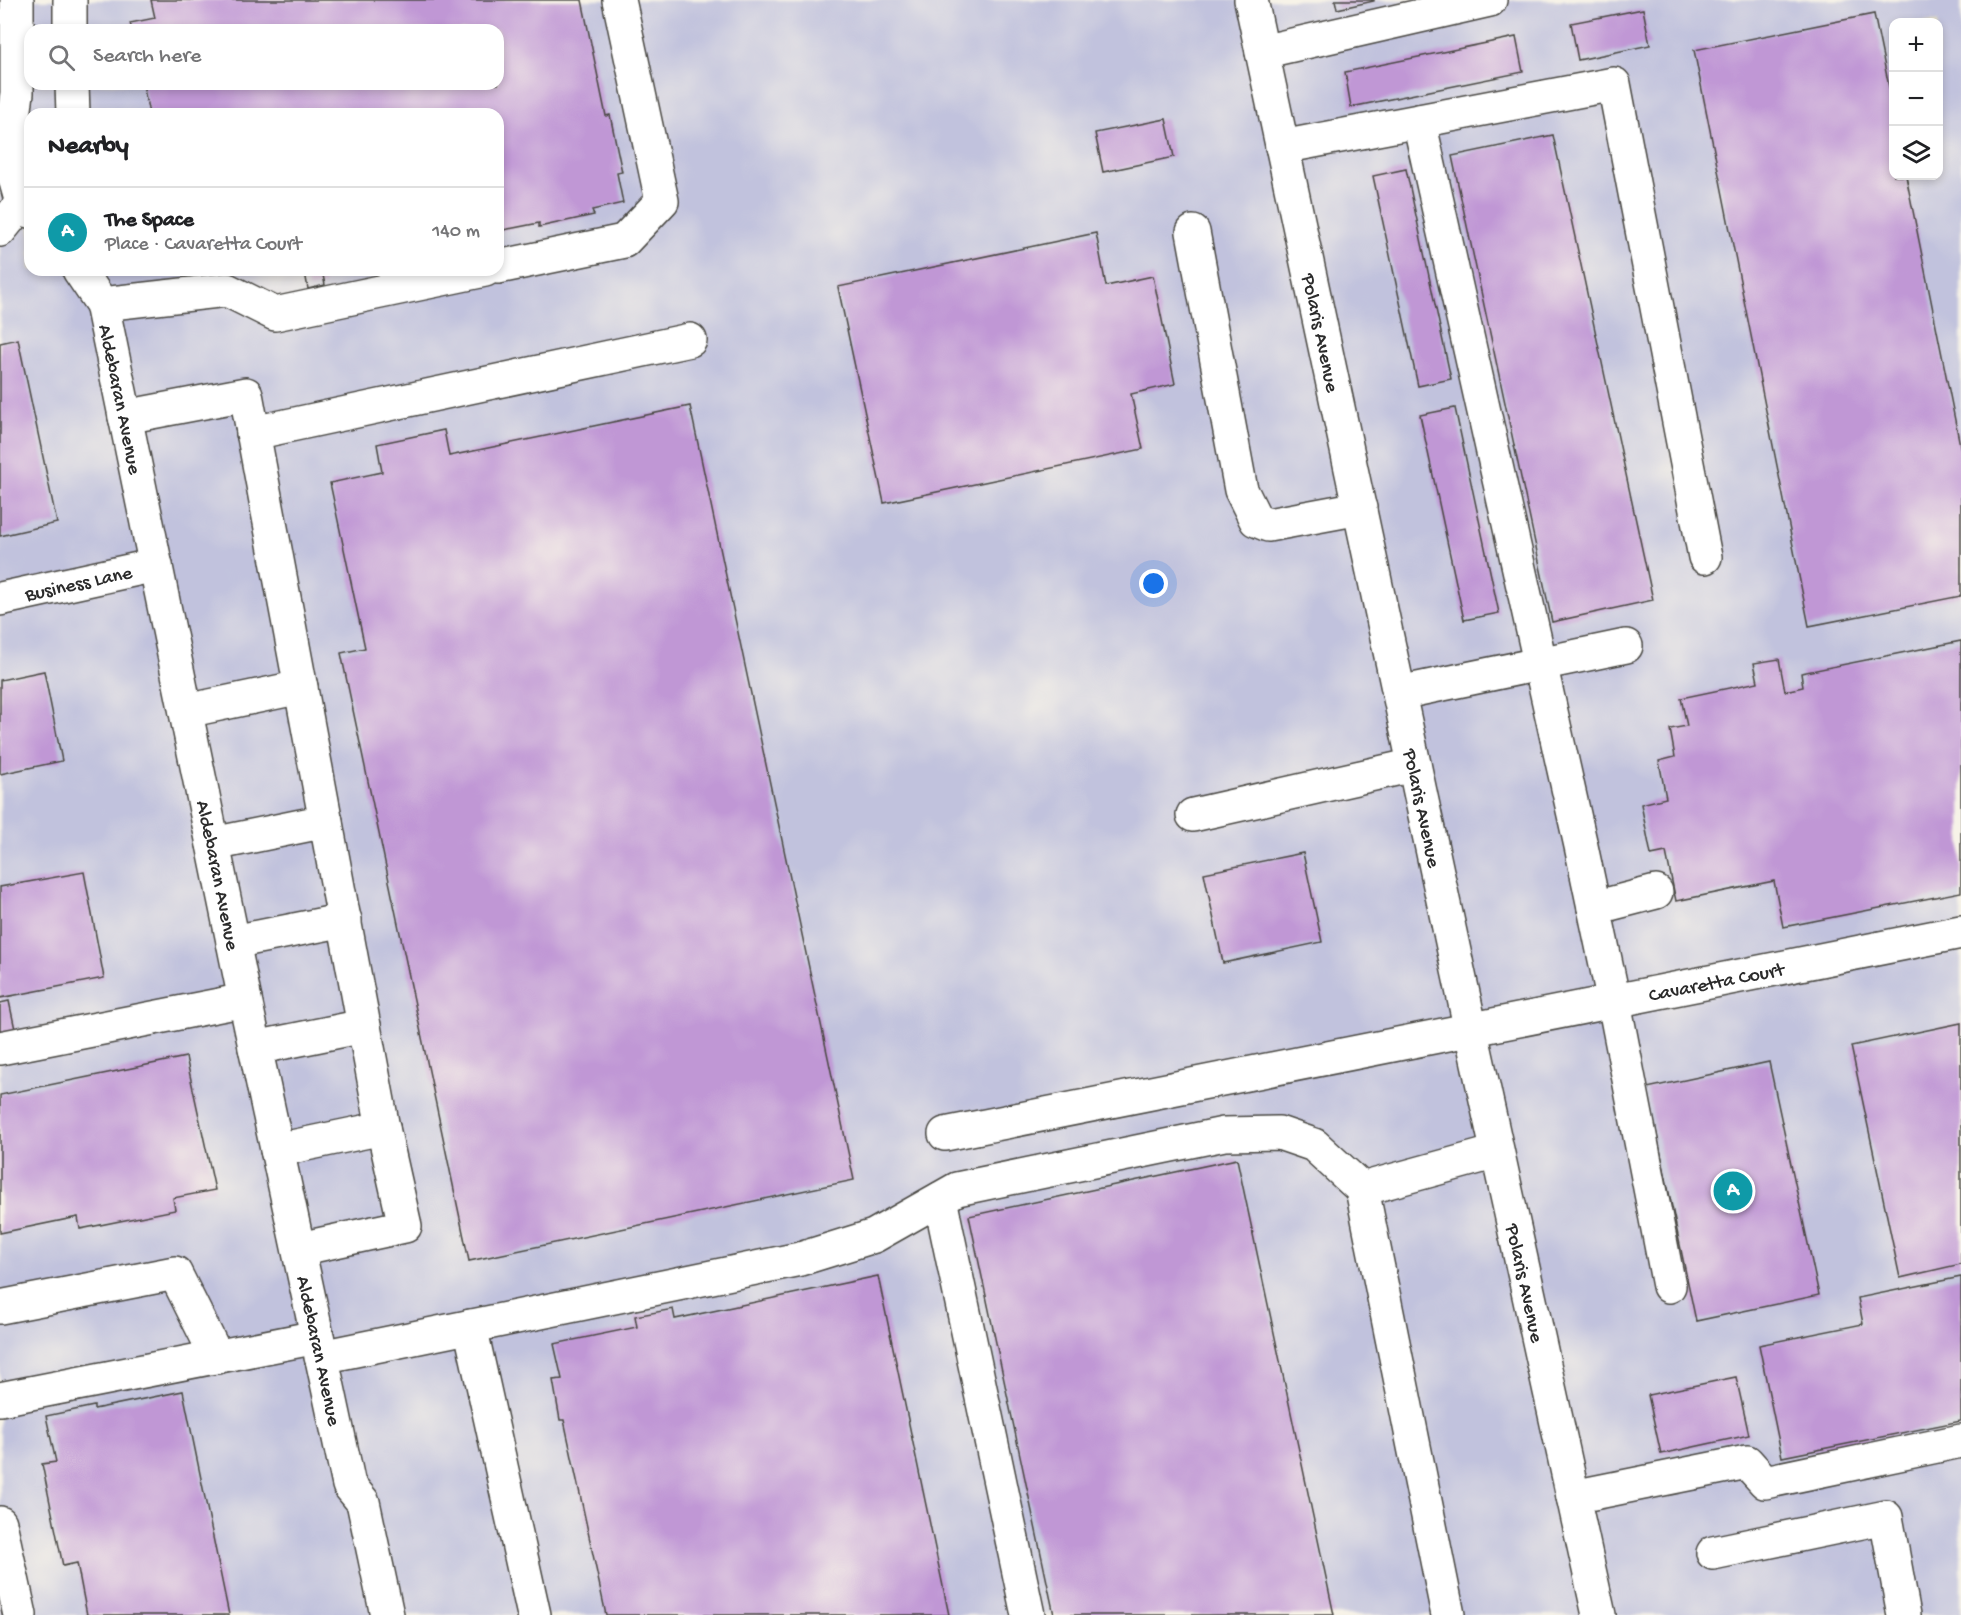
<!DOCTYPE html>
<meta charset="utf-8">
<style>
body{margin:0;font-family:"Gochi Hand",sans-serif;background:#f2f2f2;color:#202124}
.controls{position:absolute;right:18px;top:18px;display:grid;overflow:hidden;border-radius:12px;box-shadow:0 3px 9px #0003}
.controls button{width:54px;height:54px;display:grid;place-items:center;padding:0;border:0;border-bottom:2px solid #e0e0e0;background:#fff;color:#202124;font:30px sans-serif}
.you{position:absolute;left:1154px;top:584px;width:21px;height:21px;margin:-15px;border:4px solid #fff;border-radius:50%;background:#1a73e8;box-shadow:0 0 0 9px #1a73e833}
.badge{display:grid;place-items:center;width:39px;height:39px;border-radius:50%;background:#b45309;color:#fff;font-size:20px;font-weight:700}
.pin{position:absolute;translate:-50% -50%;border:3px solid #fff;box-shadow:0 2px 6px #0006}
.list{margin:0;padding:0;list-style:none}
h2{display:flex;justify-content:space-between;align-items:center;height:78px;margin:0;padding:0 24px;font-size:26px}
h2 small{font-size:20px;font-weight:400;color:#757577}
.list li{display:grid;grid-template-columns:39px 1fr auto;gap:18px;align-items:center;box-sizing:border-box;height:90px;padding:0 24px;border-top:2px solid #e0e0e0}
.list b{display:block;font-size:22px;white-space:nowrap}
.list p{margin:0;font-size:20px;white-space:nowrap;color:#757577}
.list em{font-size:20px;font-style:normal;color:#757577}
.icon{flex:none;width:33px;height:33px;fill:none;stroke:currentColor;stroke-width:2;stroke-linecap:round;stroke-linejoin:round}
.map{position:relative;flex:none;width:1961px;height:1615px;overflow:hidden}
.search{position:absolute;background:#fff;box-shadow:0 3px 9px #0003;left:24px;top:24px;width:480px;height:66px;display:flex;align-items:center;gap:15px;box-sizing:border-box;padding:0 21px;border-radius:18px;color:#757577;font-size:22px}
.panel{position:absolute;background:#fff;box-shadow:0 3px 9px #0003;left:24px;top:108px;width:480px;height:168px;border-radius:18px}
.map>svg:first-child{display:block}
.industrial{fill:#c1c2dd;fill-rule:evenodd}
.building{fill:#c097d5}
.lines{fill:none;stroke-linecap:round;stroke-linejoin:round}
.minor-casing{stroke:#484742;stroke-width:36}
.minor{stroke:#fff;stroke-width:33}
.labels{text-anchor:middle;stroke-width:4.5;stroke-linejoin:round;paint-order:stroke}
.street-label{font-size:20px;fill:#2b2b2b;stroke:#f7f3e8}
</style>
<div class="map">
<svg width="1961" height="1615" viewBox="0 0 1961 1615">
<rect width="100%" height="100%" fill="#f7f3e8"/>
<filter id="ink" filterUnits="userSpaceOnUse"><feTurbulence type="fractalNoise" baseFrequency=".0167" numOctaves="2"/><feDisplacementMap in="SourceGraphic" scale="12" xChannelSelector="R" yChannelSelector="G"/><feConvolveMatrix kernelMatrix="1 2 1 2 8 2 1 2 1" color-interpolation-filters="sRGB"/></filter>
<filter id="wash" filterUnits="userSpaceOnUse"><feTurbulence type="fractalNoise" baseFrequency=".008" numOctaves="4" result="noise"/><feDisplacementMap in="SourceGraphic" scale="24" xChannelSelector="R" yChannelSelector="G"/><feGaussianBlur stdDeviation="1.35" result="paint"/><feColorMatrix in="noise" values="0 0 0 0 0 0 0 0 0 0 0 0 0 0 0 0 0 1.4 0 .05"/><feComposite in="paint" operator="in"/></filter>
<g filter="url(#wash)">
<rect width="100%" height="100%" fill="#eae3c2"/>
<path class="industrial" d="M 0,0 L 1961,0 L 1961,1615 L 0,1615 ZM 1894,22 L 1938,22 L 1938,176 L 1894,176 ZM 30,30 L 498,30 L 498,84 L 30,84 ZM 30,114 L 498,114 L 498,270 L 30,270 Z"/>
<g id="blocks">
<path class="building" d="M 151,0 L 582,0 L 606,116 L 610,115 L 622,172 L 617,173 L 623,203 L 592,210 L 594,215 L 539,227 L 539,223 L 498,231 L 498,114 L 149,114 L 143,84 L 498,84 L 498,30 L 132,30 L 130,23 L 155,18 Z
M 1335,0 L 1374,0 L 1374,1 L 1337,9 Z
M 1643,9 L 1650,45 L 1578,60 L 1571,23 Z
M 1874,14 L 1894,111 L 1894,176 L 1906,176 L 1961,450 L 1961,596 L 1809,626 L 1694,50 Z
M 1516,37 L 1523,72 L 1351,107 L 1345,72 Z
M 1166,119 L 1174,157 L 1103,172 L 1095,133 Z
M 1553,135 L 1653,600 L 1552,622 L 1452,156 Z
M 1406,169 L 1451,379 L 1418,386 L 1373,176 Z
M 1096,233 L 1106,286 L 1153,276 L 1175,384 L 1131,394 L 1143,449 L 884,503 L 838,287 Z
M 281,270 L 322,270 L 325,285 L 308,289 L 305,272 L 283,276 Z
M 375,270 L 401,270 L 401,271 L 377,276 Z
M 18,339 L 57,523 L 0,536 L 0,343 Z
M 690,406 L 854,1180 L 469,1261 L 341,653 L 365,648 L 330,483 L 382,472 L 377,444 L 444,430 L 449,456 Z
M 1455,408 L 1499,613 L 1464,620 L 1420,415 Z
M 1961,641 L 1961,892 L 1783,927 L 1774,881 L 1676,901 L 1666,852 L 1651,855 L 1641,804 L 1666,798 L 1659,761 L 1675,757 L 1670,729 L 1687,726 L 1681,698 L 1758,682 L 1754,663 L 1779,659 L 1785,691 L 1803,687 L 1801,673 Z
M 44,671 L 62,761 L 0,774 L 0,680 Z
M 1303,853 L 1322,942 L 1223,963 L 1204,873 Z
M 84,872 L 104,978 L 0,998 L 0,887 Z
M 9,1001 L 16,1034 L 0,1038 L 0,1003 Z
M 1961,1023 L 1961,1264 L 1900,1278 L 1851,1046 Z
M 186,1057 L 215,1190 L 173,1198 L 175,1210 L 80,1229 L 78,1217 L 0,1233 L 0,1095 Z
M 1769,1062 L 1819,1295 L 1696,1321 L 1647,1088 Z
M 1237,1159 L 1334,1615 L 1054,1615 L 969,1216 Z
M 878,1276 L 949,1615 L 606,1615 L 564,1420 L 560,1420 L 553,1380 L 562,1379 L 554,1344 L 637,1327 L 635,1316 L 673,1309 L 675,1319 Z
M 1961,1277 L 1961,1421 L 1782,1457 L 1759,1345 L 1863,1324 L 1858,1298 Z
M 1736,1377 L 1749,1435 L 1661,1454 L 1648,1395 Z
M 183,1391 L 229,1615 L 87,1615 L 77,1563 L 63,1566 L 42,1464 L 56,1462 L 46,1416 L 94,1406 L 94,1409 Z"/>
</g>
</g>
<g filter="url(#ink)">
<use href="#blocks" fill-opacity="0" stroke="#484742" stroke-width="1.5"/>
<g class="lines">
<defs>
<g id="minor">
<path d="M 17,0 L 17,93 L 9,157 L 22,203 L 30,211"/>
<path d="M 70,0 L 70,30"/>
<path id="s1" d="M 1251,0 L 1471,1031 L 1599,1615"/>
<path d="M 1262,52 L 1490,0"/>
<path d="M 72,84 L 73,114"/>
<path d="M 1419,121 L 1581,846 L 1614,1002 L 1669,1286"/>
<path d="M 1282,147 L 1614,84 L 1705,557"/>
<path d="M 0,230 L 22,203 L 30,199"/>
<path d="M 1193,232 L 1241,490 L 1256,520 L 1268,525 L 1360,508"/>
<path d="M 498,267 L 624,241 L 662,201 L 619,0"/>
<path id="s2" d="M 79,270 L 102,304 L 245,1000 L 349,1485 L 363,1502 L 387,1615"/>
<path d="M 102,304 L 227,290 L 275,314 L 485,270"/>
<path d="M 125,417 L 246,394 L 383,1128 L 405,1226 L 299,1249"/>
<path d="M 253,433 L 690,340"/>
<path id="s3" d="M 0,599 L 156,565"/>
<path d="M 1399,693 L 1626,646"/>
<path d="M 186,711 L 301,687"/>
<path d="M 1193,815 L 1414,765"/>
<path d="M 213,844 L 326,821"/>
<path d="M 1594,908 L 1656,892"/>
<path d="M 233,942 L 345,920"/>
<path d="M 0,1048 L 245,1000"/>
<path d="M 255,1048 L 364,1026"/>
<path id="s4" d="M 945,1134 L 1961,932"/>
<path d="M 277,1150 L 383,1128"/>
<path d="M 940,1199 L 1028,1615"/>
<path d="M 0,1307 L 175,1273 L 217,1357"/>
<path d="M 470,1326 L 534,1615"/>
<path d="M 321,1357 L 800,1259 L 874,1236 L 957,1189 L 1224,1134 L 1279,1133 L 1314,1145 L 1362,1189"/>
<path d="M 0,1399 L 317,1337"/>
<path d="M 1573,1497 L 1747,1462 L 1765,1482 L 1961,1441"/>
<path d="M 0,1523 L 20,1615"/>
<path d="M 1713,1553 L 1886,1517 L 1904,1615"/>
<path d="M 1448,1615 L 1362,1189 L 1497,1152"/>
</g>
</defs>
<use href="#minor" class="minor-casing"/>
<use href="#minor" class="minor"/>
</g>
</g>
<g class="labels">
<g class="street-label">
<text dy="7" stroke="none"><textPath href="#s1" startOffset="340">Polaris Avenue</textPath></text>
<text dy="7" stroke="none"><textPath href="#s2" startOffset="138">Aldebaran Avenue</textPath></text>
<text dy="7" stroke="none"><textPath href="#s3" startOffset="80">Business Lane</textPath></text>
<text dy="7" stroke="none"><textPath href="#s1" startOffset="826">Polaris Avenue</textPath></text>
<text dy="7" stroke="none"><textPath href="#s2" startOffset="624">Aldebaran Avenue</textPath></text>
<text dy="7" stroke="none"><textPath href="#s4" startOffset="786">Cavaretta Court</textPath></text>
<text dy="7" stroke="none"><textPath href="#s1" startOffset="1312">Polaris Avenue</textPath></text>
<text dy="7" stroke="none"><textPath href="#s2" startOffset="1110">Aldebaran Avenue</textPath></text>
</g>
</g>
</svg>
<div class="controls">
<button>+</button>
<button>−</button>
<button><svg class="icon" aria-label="layers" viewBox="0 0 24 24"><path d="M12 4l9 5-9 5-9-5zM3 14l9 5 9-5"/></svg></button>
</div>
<div class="you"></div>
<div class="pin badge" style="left:1733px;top:1191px;background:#0f9aa8">A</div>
<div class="search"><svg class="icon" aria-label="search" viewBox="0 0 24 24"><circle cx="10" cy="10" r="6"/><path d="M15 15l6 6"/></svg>Search here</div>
<section class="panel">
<h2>Nearby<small></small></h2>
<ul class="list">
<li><span class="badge" style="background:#0f9aa8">A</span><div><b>The Space</b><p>Place · Cavaretta Court</p></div><em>140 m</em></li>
</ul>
</section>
</div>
